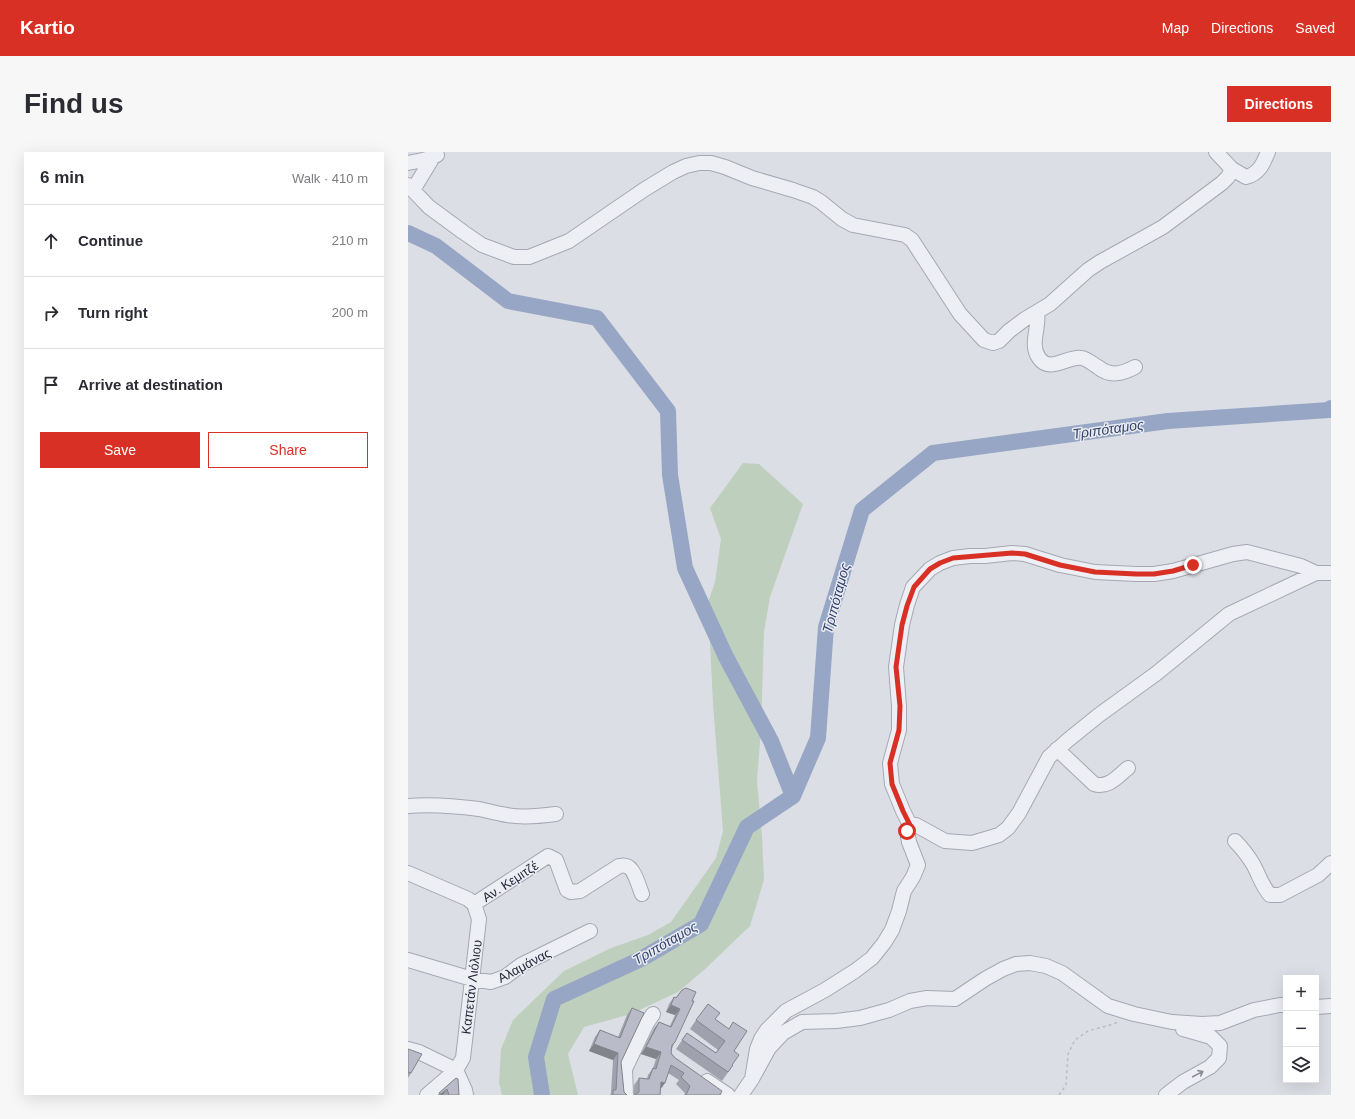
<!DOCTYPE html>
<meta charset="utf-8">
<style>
body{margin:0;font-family:Helvetica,sans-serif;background:#f7f7f7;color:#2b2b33}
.controls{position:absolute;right:12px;bottom:12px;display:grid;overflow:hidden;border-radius:0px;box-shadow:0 4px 16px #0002}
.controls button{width:36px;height:36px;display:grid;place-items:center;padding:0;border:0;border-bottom:1px solid #e1e1e2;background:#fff;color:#2b2b33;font:20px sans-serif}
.stop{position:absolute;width:12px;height:12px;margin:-9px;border:3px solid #d93025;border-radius:50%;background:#fff}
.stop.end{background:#d93025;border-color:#fff;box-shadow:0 1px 4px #0008}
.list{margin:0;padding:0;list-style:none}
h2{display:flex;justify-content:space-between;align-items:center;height:52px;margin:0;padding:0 16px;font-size:17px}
h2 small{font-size:13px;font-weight:400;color:#7c7c81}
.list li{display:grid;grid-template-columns:26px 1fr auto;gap:12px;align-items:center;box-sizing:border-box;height:72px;padding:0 16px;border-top:1px solid #e1e1e2}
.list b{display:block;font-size:15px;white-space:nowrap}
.list em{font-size:13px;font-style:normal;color:#7c7c81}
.actions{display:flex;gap:8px;padding:12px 16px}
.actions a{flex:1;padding:9px 0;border:1px solid #d93025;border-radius:0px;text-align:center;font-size:14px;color:#d93025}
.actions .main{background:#d93025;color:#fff}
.icon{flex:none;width:22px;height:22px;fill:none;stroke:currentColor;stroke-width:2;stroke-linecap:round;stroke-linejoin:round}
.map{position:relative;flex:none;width:923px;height:943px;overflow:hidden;border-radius:0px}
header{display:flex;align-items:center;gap:24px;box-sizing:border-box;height:56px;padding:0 20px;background:#d93025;color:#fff}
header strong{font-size:19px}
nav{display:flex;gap:22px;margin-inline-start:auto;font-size:14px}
.intro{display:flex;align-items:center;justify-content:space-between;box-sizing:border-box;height:96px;padding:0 24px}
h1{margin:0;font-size:28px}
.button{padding:10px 18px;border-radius:0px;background:#d93025;color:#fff;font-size:14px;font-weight:700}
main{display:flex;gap:24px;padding:0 24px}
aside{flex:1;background:#fff;border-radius:0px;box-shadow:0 4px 16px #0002}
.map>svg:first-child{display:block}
.green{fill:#bfcfbd}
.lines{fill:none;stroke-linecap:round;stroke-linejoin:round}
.river{stroke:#97a6c5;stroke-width:16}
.minor-casing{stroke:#a5a8b2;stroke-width:16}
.path{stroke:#babcc4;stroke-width:1.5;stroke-dasharray:3 3;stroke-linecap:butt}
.minor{stroke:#eeeff4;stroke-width:14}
.wall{fill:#9fa2ac}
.shaded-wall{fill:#82848c}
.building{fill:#b9bcc8;stroke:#82848c}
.oneway{stroke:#8a8c98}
.route{stroke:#d93025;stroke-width:5}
.labels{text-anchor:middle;stroke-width:3;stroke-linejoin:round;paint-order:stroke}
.street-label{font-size:13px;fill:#262a3b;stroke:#ebedf3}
.water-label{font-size:14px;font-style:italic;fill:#32436d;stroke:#ebedf3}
</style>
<header>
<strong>Kartio</strong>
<nav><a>Map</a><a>Directions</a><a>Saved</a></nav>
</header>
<div class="intro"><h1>Find us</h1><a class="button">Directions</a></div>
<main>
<aside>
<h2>6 min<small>Walk · 410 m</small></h2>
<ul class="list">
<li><svg class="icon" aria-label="ahead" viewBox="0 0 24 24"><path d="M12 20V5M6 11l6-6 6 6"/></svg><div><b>Continue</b></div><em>210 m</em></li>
<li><svg class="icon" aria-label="right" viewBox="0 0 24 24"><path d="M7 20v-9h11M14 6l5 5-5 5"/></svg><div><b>Turn right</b></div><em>200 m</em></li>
<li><svg class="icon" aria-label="arrive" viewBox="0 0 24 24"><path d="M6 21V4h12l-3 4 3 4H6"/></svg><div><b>Arrive at destination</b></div></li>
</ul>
<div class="actions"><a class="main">Save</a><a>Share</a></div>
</aside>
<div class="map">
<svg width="923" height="943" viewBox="0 0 923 943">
<rect width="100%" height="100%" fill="#dcdee5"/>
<path class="green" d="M 335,311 L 351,312 L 395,352 L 362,445 L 356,480 L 353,578 L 349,629 L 354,684 L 356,728 L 342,774 L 296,818 L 270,840 L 223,862 L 176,875 L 160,902 L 170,943 L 94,943 L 91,931 L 93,897 L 105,868 L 156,819 L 203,796 L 240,783 L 263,770 L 308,706 L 315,679 L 305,552 L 300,450 L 307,430 L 313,387 L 302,356 Z"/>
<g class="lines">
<path class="river" d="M 0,81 L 28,94 L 100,149 L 189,166 L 260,259 L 262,323 L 277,416 L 318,505 L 363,589 L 385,644
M 134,943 L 128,905 L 146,847 L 233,807 L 293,772 L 339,675 L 385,644 L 410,586 L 418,475 L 454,358 L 525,301 L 760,269 L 921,258 L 923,256"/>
<defs>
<path id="minor" d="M 808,0 L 824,17 L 838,25 C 851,22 855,12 860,0
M 0,11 C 10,9 20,8 29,3
M 0,33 L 21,55 L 55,80 L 74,93 L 106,105 L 121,105 L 161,89 L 237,37 L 265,20 L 278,14 L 291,11 L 303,11 L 317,15 L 344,26 L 385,38 L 405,45 L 413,50 L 434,67 L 445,73 L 497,83 L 504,88 L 552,162 L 576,188 L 585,191 L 591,189 L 601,179 L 617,167 L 642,152 L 680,118 L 692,110 L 755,75 L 814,31 L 820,25 L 824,17
M 5,38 L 25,5
M 629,161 C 632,175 621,192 631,206 C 642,222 660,203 674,206 C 679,207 685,212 690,215 C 702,225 714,222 727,215
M 649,597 L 686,632 C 700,637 710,624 720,616
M 0,654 C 24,652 48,654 71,657 C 81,659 90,662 99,663 C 114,666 133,664 148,662
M 502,673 L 495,659 L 484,632 L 482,611 L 491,578 L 491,554 L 488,515 L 494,473 L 499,453 L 505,435 L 522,417 L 532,411 L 545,406 L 562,404 L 577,404 L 604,401 L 617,402 L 652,413 L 687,420 L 728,422 L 746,422 L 765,419 L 825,402 L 839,400 L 893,414 L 908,421
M 827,689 C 834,696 840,704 845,712 C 851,723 854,734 862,743 L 872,743 L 910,723 L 923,711
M 0,721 L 60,747 L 66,752 L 71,767 L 55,906 L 48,918 L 19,943
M 66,752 L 140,704 L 148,708 L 159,738 L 163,740 L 172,739 L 211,714 C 213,714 215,713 218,714 C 226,715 231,735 234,742
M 0,808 L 64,827 L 83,830 L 97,825 L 113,813 L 182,779
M 908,855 L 923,854
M 0,897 L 11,900 L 48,918
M 48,918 L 57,938 L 58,943
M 344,927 L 349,897 L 353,887 L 359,878 L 378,859 L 417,838 L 447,819 L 464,806 L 476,791 L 484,778 L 491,759 L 496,739 L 505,725 L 510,713 L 501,690 L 499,679 L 502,673 L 508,673 L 537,689 L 564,691 L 591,683 L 600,676 L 611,661 L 641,605 L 660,588 L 691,563 L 749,521 L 821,462 L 908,421 L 923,421
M 299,929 L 320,943
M 218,943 L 217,917 L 239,871 L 245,862
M 333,943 L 344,927 L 361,896 L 375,881 L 394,870 L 428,869 L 452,866 L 481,858 L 502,849 L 519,846 L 547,847 L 577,827 L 595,817 L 608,812 L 622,811 L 638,814 L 654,821 L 700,854 L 726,862 L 764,870 L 794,872 L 812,871 L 846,858 L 872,853 L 878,853
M 758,943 L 775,930 L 802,915 L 811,906 L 812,894 L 803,885 L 775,877"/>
</defs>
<use href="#minor" class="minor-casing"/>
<path class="path" d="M 651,943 L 658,933 L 660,902 L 667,888 L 680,879 L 702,873 L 710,870"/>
<use href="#minor" class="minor"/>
</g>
<path class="wall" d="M 274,838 L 267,890 L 264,896 L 263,901 L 266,905 L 312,943 L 276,943 L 277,941 L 268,932 L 271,928 L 260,921 L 257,931 L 253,936 L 252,943 L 226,943 L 226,933 L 231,926 L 239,927 L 240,923 L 245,916 L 248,907 L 233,902 L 246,876 L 251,870 L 262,874 L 267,863 L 258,860 L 261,852 L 266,845 L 268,846 Z
M 224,856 L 213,910 L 216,940 L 219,943 L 202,943 L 203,941 L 205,908 L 181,899 L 187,885 L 192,878 L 210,885 L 219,863 Z
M 307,867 L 326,899 L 324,913 L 325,913 L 314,929 L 268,897 L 279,881 L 308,901 L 310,898 L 282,877 L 288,868 Z
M 0,897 L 3,921 L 0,926 Z
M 48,926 L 51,943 L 30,943 L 31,941 Z"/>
<path class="shaded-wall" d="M 263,853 L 272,857 L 267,863 L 258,860 Z
M 186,892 L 210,901 L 205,908 L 181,899 Z
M 238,895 L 253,900 L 248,907 L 233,902 Z
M 253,930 L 257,931 L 252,938 Z
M 39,937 L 35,943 L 32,943 L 33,942 Z"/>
<path class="building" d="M 278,836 L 288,840 L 284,849 L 286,849 L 267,890 L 264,893 L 263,901 L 266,905 L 314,939 L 312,943 L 278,943 L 282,934 L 273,925 L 276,921 L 263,913 L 257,931 L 253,930 L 252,943 L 227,943 L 231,940 L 231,926 L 241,927 L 245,916 L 248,917 L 253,900 L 238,895 L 251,870 L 263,875 L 272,857 L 263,853 L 266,845 L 268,846 L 274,838 Z
M 300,852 L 312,861 L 307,867 L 321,877 L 325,870 L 339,879 L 326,899 L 331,903 L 324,913 L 325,913 L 320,920 L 274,888 L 279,881 L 308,901 L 317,889 L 288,868 Z
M 224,856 L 236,861 L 213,910 L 216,940 L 219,943 L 205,943 L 205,938 L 208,938 L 210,901 L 186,892 L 192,878 L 212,886 Z
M 0,897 L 3,898 L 14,902 L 3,921 L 0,920 Z
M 48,926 L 50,927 L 51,943 L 41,943 L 39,937 L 33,942 L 31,941 Z"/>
<defs><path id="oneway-shaft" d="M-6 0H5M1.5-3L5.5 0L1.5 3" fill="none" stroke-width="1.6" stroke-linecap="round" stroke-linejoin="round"/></defs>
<use class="oneway" href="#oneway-shaft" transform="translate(790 922) rotate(-28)"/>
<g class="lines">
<path class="route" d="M 499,679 L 502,673 L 495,659 L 484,632 L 482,611 L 491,578 L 492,554 L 488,515 L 494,473 L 499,454 L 506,435 L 522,417 L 532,411 L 545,406 L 604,401 L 617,402 L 652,413 L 687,420 L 728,422 L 746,422 L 765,419 L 785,413"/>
</g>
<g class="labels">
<g class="street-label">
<text transform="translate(102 729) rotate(-33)" y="5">Αν. Κεμιτζέ</text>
<text transform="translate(116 813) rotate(-28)" y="5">Αλαμάνας</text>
<text transform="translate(63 835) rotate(-83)" y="5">Καπετάν Λιόλιου</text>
</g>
<g class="water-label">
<text transform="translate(700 277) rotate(-8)" y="5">Τριπόταμος</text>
<text transform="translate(428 446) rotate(-75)" y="5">Τριπόταμος</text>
<text transform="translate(257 791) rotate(-30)" y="5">Τριπόταμος</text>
</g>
</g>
</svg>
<div class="controls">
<button>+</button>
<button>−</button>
<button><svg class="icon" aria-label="layers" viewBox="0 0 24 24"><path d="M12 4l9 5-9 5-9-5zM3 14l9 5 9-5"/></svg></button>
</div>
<div class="stop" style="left:499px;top:679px"></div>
<div class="stop end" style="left:785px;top:413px"></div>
</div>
</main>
